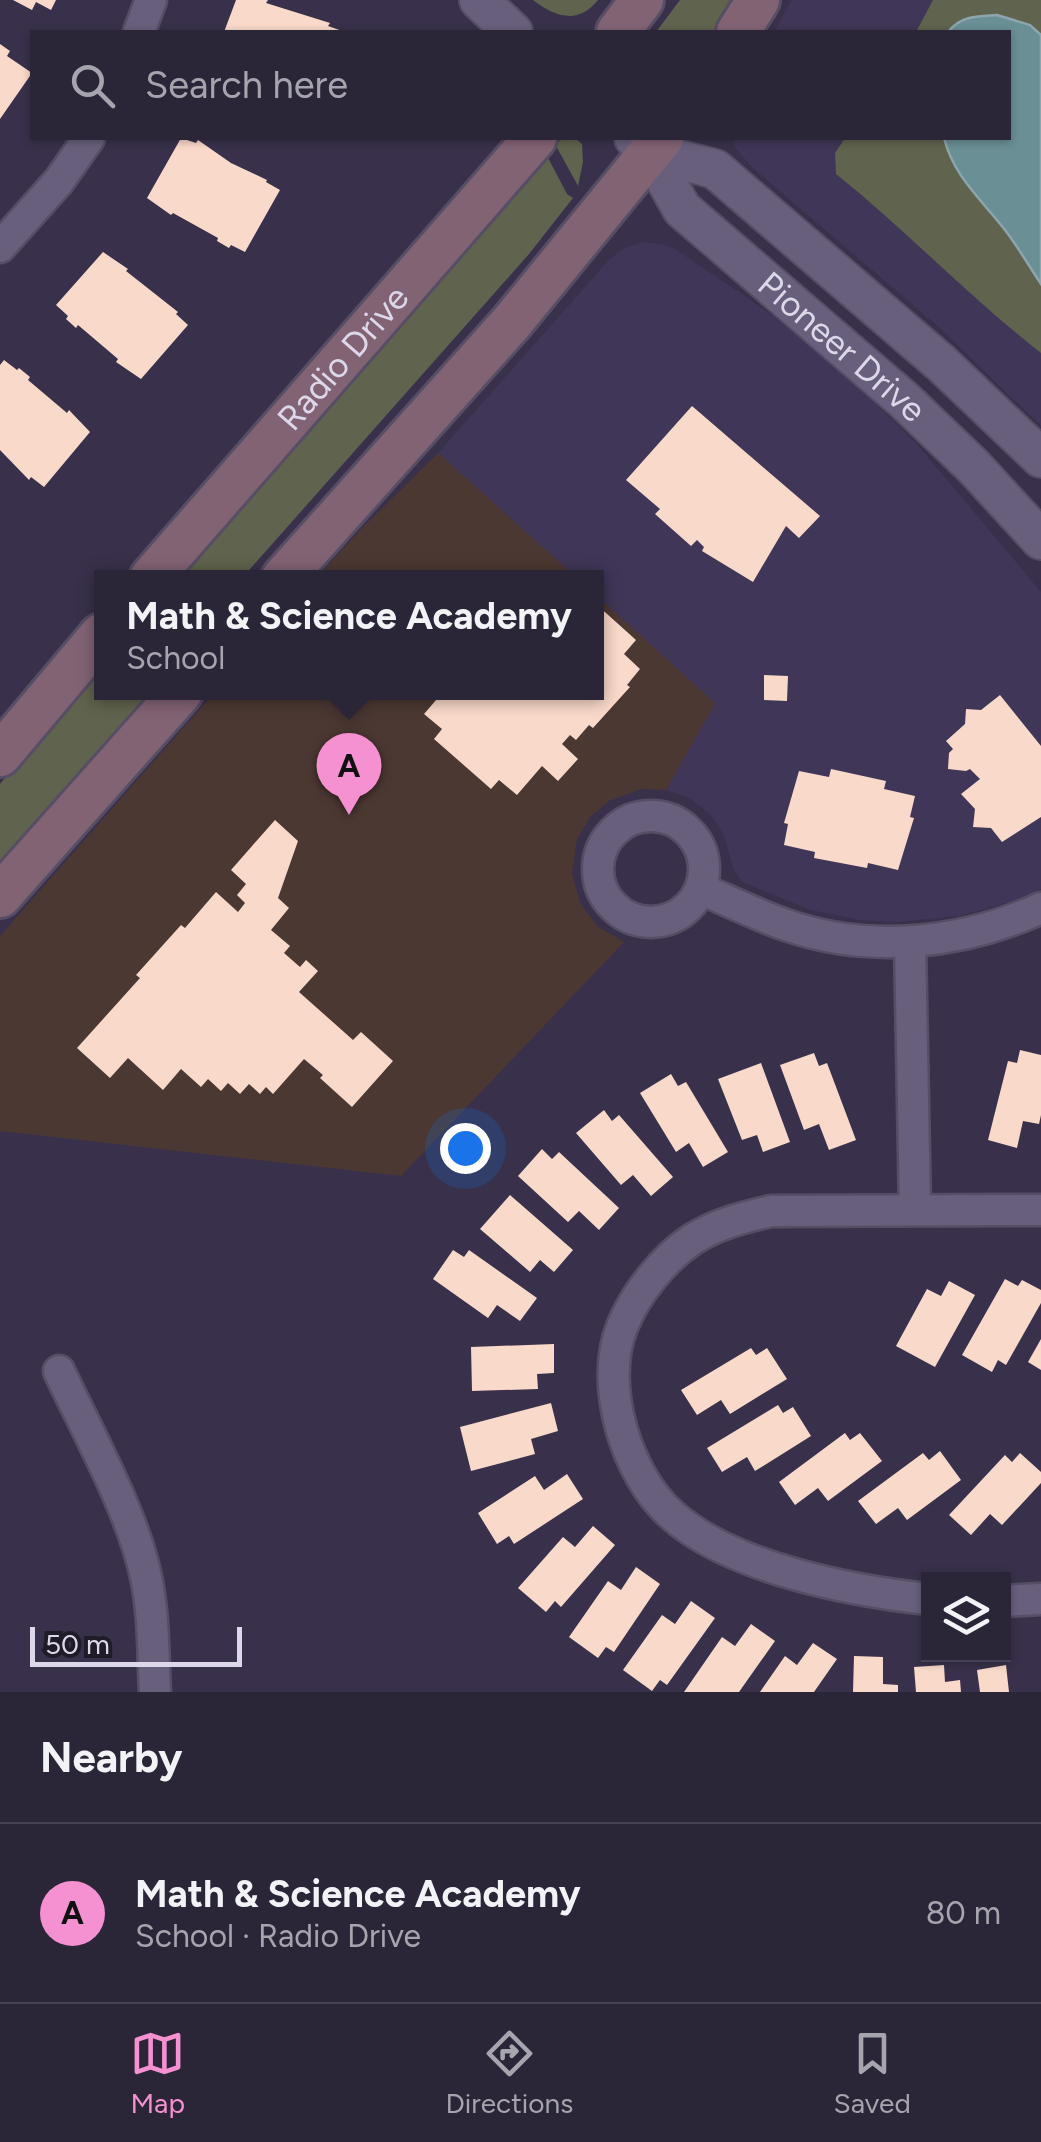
<!DOCTYPE html>
<meta charset="utf-8">
<style>
body{margin:0;font-family:Figtree,sans-serif;background:#373143;color:#f1f3f6}
.controls{position:absolute;right:30px;bottom:30px;display:grid;overflow:hidden;border-radius:0px;box-shadow:0 2px 8px #0004}
.controls button{width:90px;height:90px;display:grid;place-items:center;padding:0;border:0;border-bottom:2px solid #474253;background:#2b2538;color:#f1f3f6;font:50px sans-serif}
.scale{position:absolute;left:30px;bottom:25px;width:212px;box-sizing:border-box;padding-left:10px;border:5px solid #ddd8e9;border-top:0;font-size:28px;line-height:35px;white-space:nowrap;color:#ddd8e9;-webkit-text-stroke:8px #1f1b27;paint-order:stroke}
.you{position:absolute;left:465px;top:1148px;width:35px;height:35px;margin:-25px;border:8px solid #fff;border-radius:50%;background:#1a73e8;box-shadow:0 0 0 15px #1a73e833}
.badge{display:grid;place-items:center;width:65px;height:65px;border-radius:50%;background:#f590d1;color:#111;font-size:32px;font-weight:700}
.pin{position:absolute;translate:-50% -82px;filter:drop-shadow(0 2px 5px #0008)}
.pin::after{content:'';position:absolute;top:52px;width:35px;height:30px;background:inherit;clip-path:polygon(0 0,100% 0,50% 100%)}
.popup{position:absolute;left:94px;top:570px;width:510px;height:130px;box-sizing:border-box;display:grid;place-content:center;border-radius:0px;background:#2b2538;filter:drop-shadow(0 2px 8px #0005);font-size:32px;white-space:nowrap;color:#a6a5ae}
.popup b{font-size:38px;color:#f1f3f6}
.popup::after{content:'';position:absolute;left:50%;top:100%;margin-left:-20px;border:20px solid transparent;border-top-color:#2b2538}
.list{margin:0;padding:0;list-style:none}
h2{display:flex;justify-content:space-between;align-items:center;height:130px;margin:0;padding:0 40px;font-size:42px}
h2 small{font-size:32px;font-weight:400;color:#a6a5ae}
.list li{display:grid;grid-template-columns:65px 1fr auto;gap:30px;align-items:center;box-sizing:border-box;height:180px;padding:0 40px;border-top:2px solid #474253}
.list b{display:block;font-size:38px;white-space:nowrap}
.list p{margin:0;font-size:32px;white-space:nowrap;color:#a6a5ae}
.list em{font-size:32px;font-style:normal;color:#a6a5ae}
.icon{flex:none;width:55px;height:55px;fill:none;stroke:currentColor;stroke-width:2;stroke-linecap:round;stroke-linejoin:round}
.map{position:relative;flex:none;width:1041px;height:1692px;overflow:hidden}
.search{position:absolute;background:#2b2538;box-shadow:0 2px 8px #0004;left:30px;right:30px;top:30px;height:110px;display:flex;align-items:center;gap:25px;box-sizing:border-box;padding:0 35px;border-radius:0px;color:#a6a5ae;font-size:38px}
.sheet{height:310px;background:#2b2538}
nav{display:flex;justify-content:space-around;align-items:center;box-sizing:border-box;height:140px;border-top:2px solid #474253;background:#2b2538;font-size:28px;color:#a6a5ae}
nav a{display:grid;justify-items:center;gap:5px}
nav .on{color:#f590d1}
.map>svg:first-child{display:block}
.built{fill:#403657}
.education{fill:#4c3833}
.green{fill:#60634d}
.water{fill:#6a8f95;stroke:#8ca5ae;stroke-width:2.5}
.building{fill:#f9d9c9}
.lines{fill:none;stroke-linecap:round;stroke-linejoin:round}
.minor-casing{stroke:#564e65;stroke-width:35}
.tertiary-casing{stroke:#564e65;stroke-width:42}
.secondary-casing{stroke:#564e65;stroke-width:48}
.minor{stroke:#685f7d;stroke-width:30}
.tertiary{stroke:#685f7d;stroke-width:38}
.secondary{stroke:#826374;stroke-width:42}
.labels{text-anchor:middle;stroke-width:10;stroke-linejoin:round;paint-order:stroke}
.street-label{font-size:35px;fill:#ddd8e9;stroke:#1f1b27}
</style>
<div class="map">
<svg width="1041" height="1692" viewBox="0 0 1041 1692">
<rect width="100%" height="100%" fill="#39314b"/>
<path class="built" d="M 792,0 L 1041,0 L 1041,426 L 940,328 L 753,168 L 735,148 L 731,138 L 1008,138 L 1008,32 L 774,32 Z
M 643,242 L 665,245 L 675,249 L 768,312 L 839,368 L 916,443 L 1041,592 L 1041,889 L 1010,902 L 960,916 L 896,922 L 860,920 L 811,910 L 742,882 L 733,868 L 724,835 L 710,814 L 690,798 L 666,790 L 714,703 L 597,596 L 596,578 L 576,577 L 438,453 L 609,260 L 621,250 Z"/>
<path class="education" d="M 438,453 L 576,577 L 317,577 L 363,527 Z
M 597,596 L 715,703 L 666,790 L 641,789 L 609,801 L 590,817 L 577,839 L 572,873 L 580,903 L 598,927 L 624,942 L 401,1176 L 0,1131 L 0,936 L 214,693 L 596,692 Z"/>
<path class="green" d="M 533,0 L 598,0 C 578,25 555,17 533,0 Z
M 680,0 L 736,0 L 714,32 L 656,32 Z
M 933,0 L 1041,0 L 1041,353 C 969,297 907,231 836,174 L 835,153 L 845,138 L 1008,138 L 1008,32 L 916,32 Z
M 564,138 L 575,138 L 582,144 L 583,162 L 578,186 L 555,144 Z
M 546,154 L 567,194 L 573,198 L 529,254 L 243,577 L 176,578 Z
M 101,663 L 101,692 L 156,693 L 0,867 L 0,784 Z"/>
<path class="water" d="M 997,15 L 1030,25 L 1041,35 L 1041,284 C 1029,266 1018,247 1005,230 C 981,199 954,177 944,138 L 1008,138 L 1008,32 L 948,32 C 960,16 977,16 997,15 Z"/>
<path class="building" d="M 13,0 L 56,0 L 51,10 L 36,2 L 32,10 Z
M 236,0 L 268,0 L 266,3 L 330,23 L 328,26 L 345,32 L 224,32 Z
M 0,44 L 10,51 L 7,56 L 32,73 L 0,119 Z
M 181,138 L 196,143 L 198,140 L 231,163 L 267,180 L 266,182 L 280,190 L 245,252 L 231,245 L 229,248 L 217,241 L 218,238 L 173,213 L 171,215 L 147,198 Z
M 103,252 L 128,269 L 126,271 L 178,312 L 176,314 L 188,325 L 141,379 L 116,362 L 118,359 L 78,325 L 76,328 L 66,319 L 68,316 L 56,305 Z
M 4,360 L 17,370 L 19,368 L 30,377 L 28,380 L 67,413 L 69,410 L 90,432 L 44,487 L 31,477 L 29,480 L 0,450 L 0,365 Z
M 692,406 L 820,516 L 799,538 L 786,526 L 753,582 L 702,551 L 704,547 L 697,540 L 691,546 L 655,514 L 660,509 L 626,480 Z
M 596,604 L 636,640 L 624,654 L 640,669 L 627,685 L 630,687 L 593,728 L 589,725 L 576,740 L 570,735 L 562,744 L 578,759 L 558,781 L 542,766 L 517,795 L 499,780 L 491,789 L 434,739 L 442,729 L 424,714 L 443,692 L 596,692 Z
M 764,675 L 788,676 L 787,701 L 764,700 Z
M 1000,695 L 1041,746 L 1041,817 L 1002,842 L 991,828 L 973,827 L 975,809 L 961,794 L 980,779 L 970,769 L 966,771 L 948,769 L 949,753 L 953,749 L 946,741 L 965,724 L 966,709 L 981,710 Z
M 831,769 L 886,781 L 884,789 L 915,796 L 910,817 L 914,818 L 898,870 L 868,863 L 867,868 L 814,858 L 815,852 L 784,845 L 788,824 L 784,823 L 799,771 L 829,777 Z
M 275,820 L 298,841 L 278,898 L 289,908 L 271,930 L 290,946 L 284,953 L 300,967 L 306,960 L 318,971 L 299,992 L 353,1040 L 361,1032 L 393,1061 L 352,1107 L 320,1078 L 323,1075 L 304,1059 L 273,1094 L 266,1087 L 260,1094 L 249,1084 L 240,1094 L 228,1083 L 221,1091 L 208,1079 L 201,1087 L 181,1069 L 163,1090 L 128,1058 L 110,1078 L 77,1048 L 140,978 L 136,975 L 181,925 L 185,928 L 216,892 L 238,912 L 245,903 L 237,895 L 246,884 L 231,870 Z
M 1020,1050 L 1041,1055 L 1041,1115 L 1039,1124 L 1023,1121 L 1017,1148 L 988,1140 L 1008,1061 L 1017,1063 Z
M 814,1053 L 819,1066 L 827,1063 L 856,1140 L 829,1150 L 819,1124 L 804,1130 L 780,1065 Z
M 761,1063 L 790,1142 L 763,1152 L 757,1135 L 742,1140 L 718,1079 Z
M 671,1074 L 678,1086 L 686,1082 L 728,1152 L 703,1167 L 689,1143 L 676,1152 L 640,1093 Z
M 604,1110 L 612,1121 L 619,1115 L 673,1177 L 651,1196 L 633,1175 L 621,1185 L 576,1133 Z
M 542,1149 L 552,1159 L 559,1152 L 619,1208 L 599,1230 L 579,1211 L 568,1222 L 518,1176 Z
M 510,1195 L 573,1250 L 554,1272 L 540,1260 L 530,1272 L 480,1229 Z
M 453,1250 L 464,1257 L 469,1250 L 537,1298 L 520,1321 L 497,1305 L 488,1318 L 433,1279 Z
M 1005,1279 L 1018,1286 L 1022,1280 L 1041,1290 L 1041,1303 L 1006,1365 L 998,1360 L 992,1372 L 962,1355 Z
M 949,1281 L 975,1295 L 935,1367 L 896,1346 L 927,1289 L 941,1296 Z
M 1041,1339 L 1041,1370 L 1028,1362 Z
M 554,1344 L 554,1373 L 537,1374 L 538,1389 L 472,1391 L 471,1347 Z
M 751,1348 L 756,1355 L 767,1348 L 787,1379 L 730,1414 L 721,1400 L 697,1415 L 681,1390 Z
M 551,1403 L 558,1431 L 531,1439 L 535,1454 L 471,1471 L 460,1427 Z
M 778,1405 L 783,1413 L 793,1407 L 811,1436 L 755,1471 L 747,1457 L 722,1472 L 707,1448 Z
M 845,1433 L 850,1440 L 860,1433 L 882,1461 L 828,1501 L 818,1488 L 795,1505 L 779,1482 Z
M 940,1451 L 961,1480 L 907,1520 L 898,1508 L 876,1524 L 858,1501 L 923,1453 L 929,1460 Z
M 1020,1453 L 1041,1472 L 1041,1483 L 1002,1525 L 990,1514 L 971,1535 L 949,1515 L 1005,1455 L 1012,1462 Z
M 567,1474 L 583,1499 L 514,1544 L 509,1536 L 497,1544 L 478,1513 L 535,1476 L 544,1490 Z
M 593,1526 L 615,1545 L 561,1607 L 555,1601 L 546,1612 L 518,1588 L 563,1537 L 575,1547 Z
M 636,1567 L 660,1584 L 614,1652 L 606,1647 L 598,1658 L 569,1637 L 608,1581 L 621,1590 Z
M 691,1601 L 715,1618 L 667,1685 L 660,1680 L 652,1691 L 623,1670 L 662,1615 L 675,1624 Z
M 751,1624 L 775,1641 L 739,1692 L 684,1692 L 722,1637 L 735,1646 Z
M 813,1643 L 837,1659 L 814,1692 L 760,1692 L 785,1656 L 797,1665 Z
M 854,1656 L 883,1657 L 883,1684 L 898,1685 L 898,1692 L 853,1692 Z
M 944,1665 L 945,1682 L 960,1680 L 961,1692 L 916,1692 L 914,1667 Z
M 1006,1665 L 1009,1692 L 980,1692 L 977,1670 Z"/>
<g class="lines">
<defs>
<path id="minor" d="M 139,32 L 151,0
M 0,247 L 59,181 L 89,138
M598 869a53 53 0 1 1 106 0a53 53 0 1 1-106 0Z
M 701,889 C 729,901 757,915 786,925 C 869,954 963,944 1041,908
M 910,941 L 915,1209
M 59,1371 C 87,1431 133,1513 146,1577 C 154,1614 153,1654 155,1692
M 928,1599 C 852,1591 731,1568 672,1515 C 626,1475 599,1385 622,1327 C 635,1294 664,1258 693,1239 C 717,1224 744,1217 771,1211 L 1041,1210
M 1004,1601 L 1041,1599"/>
<g id="tertiary">
<path d="M 479,0 L 513,32"/>
<path id="s1" d="M 634,138 L 650,152 L 682,209 L 904,400 L 974,467 L 1041,540"/>
<path d="M 650,152 L 715,169 L 941,363 L 1041,458"/>
</g>
<g id="secondary">
<path d="M 618,32 L 642,0"/>
<path d="M 738,32 L 758,0"/>
<path id="s2" d="M 151,578 L 535,138"/>
<path d="M 283,578 L 512,322 L 662,138"/>
<path d="M 0,755 L 101,635"/>
<path d="M 0,896 L 181,692"/>
</g>
</defs>
<use href="#minor" class="minor-casing"/>
<use href="#tertiary" class="tertiary-casing"/>
<use href="#secondary" class="secondary-casing"/>
<use href="#minor" class="minor"/>
<use href="#tertiary" class="tertiary"/>
<use href="#secondary" class="secondary"/>
</g>
<g class="labels">
<g class="street-label">
<text dy="12" stroke="none"><textPath href="#s1" startOffset="298">Pioneer Drive</textPath></text>
<text dy="12" stroke="none"><textPath href="#s2" startOffset="292">Radio Drive</textPath></text>
</g>
</g>
</svg>
<div class="controls">
<button><svg class="icon" aria-label="layers" viewBox="0 0 24 24"><path d="M12 4l9 5-9 5-9-5zM3 14l9 5 9-5"/></svg></button>
</div>
<div class="scale">50 m</div>
<div class="you"></div>
<div class="pin badge" style="left:349px;top:815px">A</div>
<div class="popup"><b>Math &amp; Science Academy</b>School</div>
<div class="search"><svg class="icon" aria-label="search" viewBox="0 0 24 24"><circle cx="10" cy="10" r="6"/><path d="M15 15l6 6"/></svg>Search here</div>
</div>
<section class="sheet">
<h2>Nearby<small></small></h2>
<ul class="list">
<li><span class="badge">A</span><div><b>Math &amp; Science Academy</b><p>School · Radio Drive</p></div><em>80 m</em></li>
</ul>
</section>
<nav>
<a class="on"><svg class="icon" aria-label="map" viewBox="0 0 24 24"><path d="M3 6l6-2 6 2 6-2v14l-6 2-6-2-6 2zM9 4v14M15 6v14"/></svg>Map</a>
<a><svg class="icon" aria-label="directions" viewBox="0 0 24 24"><path d="M12 3l9 9-9 9-9-9zM9 14v-3h6M13 9l2 2-2 2"/></svg>Directions</a>
<a><svg class="icon" aria-label="saved" viewBox="0 0 24 24"><path d="M7 4h10v16l-5-4-5 4z"/></svg>Saved</a>
</nav>
